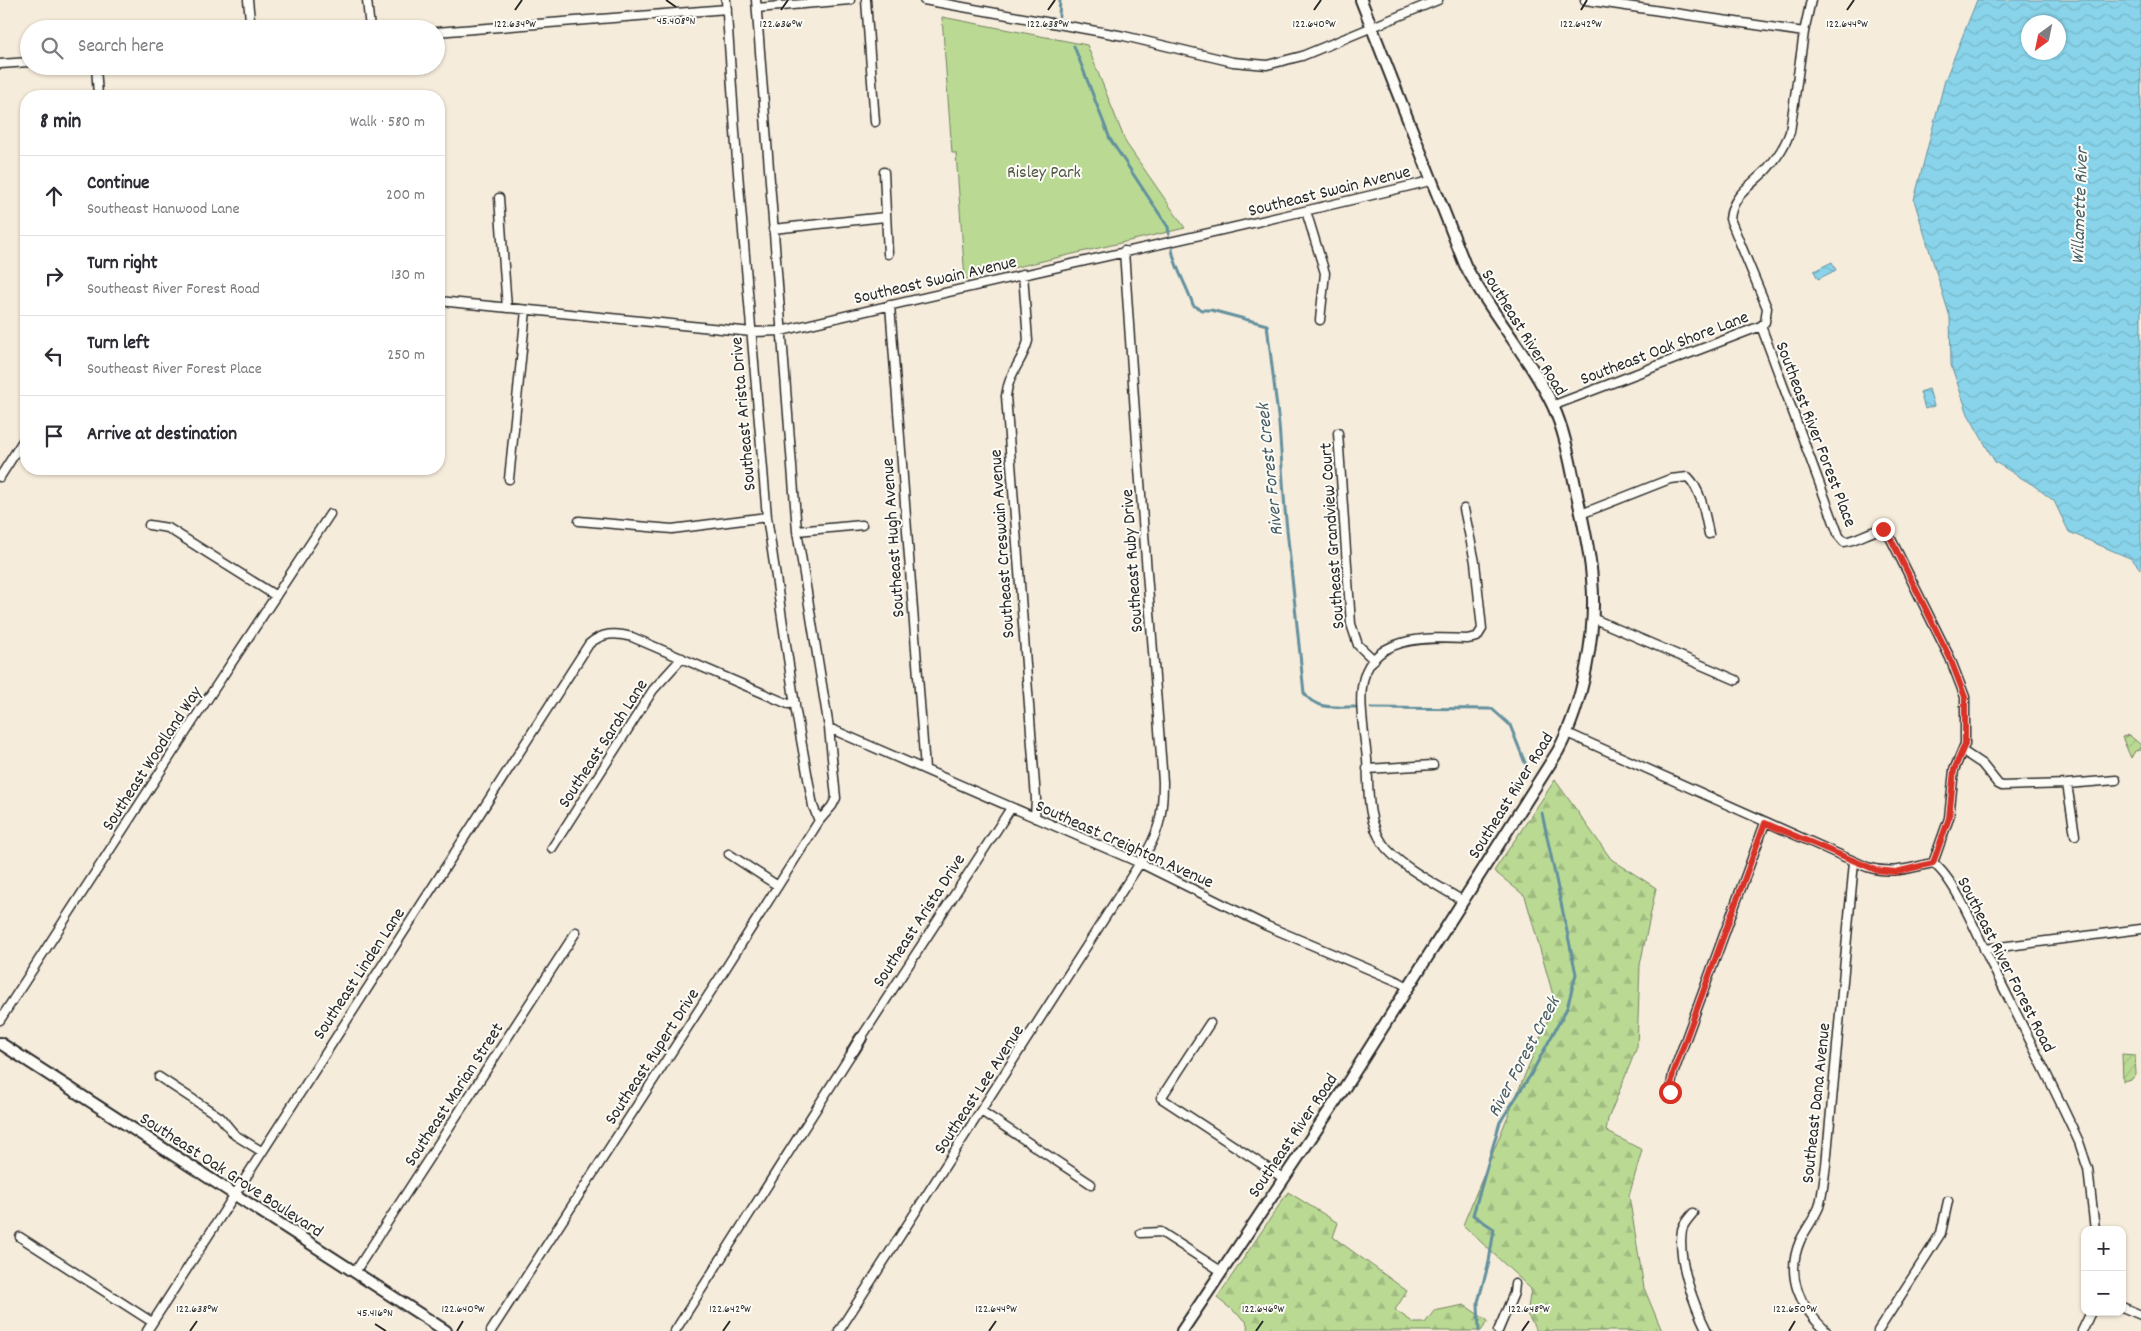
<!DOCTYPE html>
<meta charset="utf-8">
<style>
body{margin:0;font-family:Dekko,sans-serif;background:#f2f2f3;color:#2b2b33}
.controls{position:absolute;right:15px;bottom:15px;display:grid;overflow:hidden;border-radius:10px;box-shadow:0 1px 4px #0004}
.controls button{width:45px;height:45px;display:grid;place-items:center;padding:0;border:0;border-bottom:1px solid #e1e1e2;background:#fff;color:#2b2b33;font:25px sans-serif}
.compass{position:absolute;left:2021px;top:15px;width:45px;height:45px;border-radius:50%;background:#fff;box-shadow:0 1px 4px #0004;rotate:213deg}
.stop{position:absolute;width:15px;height:15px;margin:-11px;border:4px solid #d93025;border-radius:50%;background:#fff}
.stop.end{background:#d93025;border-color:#fff;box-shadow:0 1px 5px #0008}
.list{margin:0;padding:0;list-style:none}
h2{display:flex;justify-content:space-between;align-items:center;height:65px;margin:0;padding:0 20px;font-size:21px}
h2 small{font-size:16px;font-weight:400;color:#7c7c81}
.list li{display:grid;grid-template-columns:32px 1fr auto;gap:15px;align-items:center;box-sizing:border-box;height:80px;padding:0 20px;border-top:1px solid #e1e1e2}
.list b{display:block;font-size:19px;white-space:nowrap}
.list p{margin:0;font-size:16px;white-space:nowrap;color:#7c7c81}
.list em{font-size:16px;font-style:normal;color:#7c7c81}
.icon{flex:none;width:28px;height:28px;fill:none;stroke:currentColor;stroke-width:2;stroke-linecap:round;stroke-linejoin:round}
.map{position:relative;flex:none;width:2141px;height:1331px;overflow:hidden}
.search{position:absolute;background:#fff;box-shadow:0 1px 4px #0004;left:20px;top:20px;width:425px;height:55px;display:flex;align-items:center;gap:12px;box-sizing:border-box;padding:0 18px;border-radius:28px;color:#7c7c81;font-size:19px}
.panel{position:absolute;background:#fff;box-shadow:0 1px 4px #0004;left:20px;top:90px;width:425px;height:385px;border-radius:20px}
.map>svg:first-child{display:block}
.green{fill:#bada94;stroke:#728260}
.forest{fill:url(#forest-firs);stroke:#728260}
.garden{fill:url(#garden-furrows);stroke:#728260}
.water{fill:url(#water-waves);stroke:#63909e;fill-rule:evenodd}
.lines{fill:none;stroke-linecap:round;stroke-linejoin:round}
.stream{stroke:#63909e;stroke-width:3}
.street-casing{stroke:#2b2b2b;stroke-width:11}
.secondary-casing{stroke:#2b2b2b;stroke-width:14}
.street{stroke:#fdfcf7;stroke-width:8}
.secondary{stroke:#fdfcf7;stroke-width:10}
.route{stroke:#d93025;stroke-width:6}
.ticks{fill:none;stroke:#2b2b2b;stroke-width:2}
.labels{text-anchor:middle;stroke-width:4;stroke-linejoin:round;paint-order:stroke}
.park-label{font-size:18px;fill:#4f5745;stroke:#fdfcf7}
.street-label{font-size:18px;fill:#2b2b2b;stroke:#fdfcf7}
.water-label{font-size:19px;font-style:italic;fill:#475e64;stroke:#fdfcf7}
.ticks-label{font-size:12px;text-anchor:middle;fill:#2b2b2b;stroke:#fdfcf7;stroke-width:4;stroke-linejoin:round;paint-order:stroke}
</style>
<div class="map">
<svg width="2141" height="1331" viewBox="0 0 2141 1331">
<defs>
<pattern id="forest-firs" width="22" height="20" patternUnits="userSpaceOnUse" patternTransform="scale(1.25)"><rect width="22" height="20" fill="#bada94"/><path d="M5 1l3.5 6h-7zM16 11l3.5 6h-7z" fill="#a0bb80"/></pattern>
<pattern id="garden-furrows" width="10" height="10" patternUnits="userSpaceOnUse" patternTransform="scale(1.25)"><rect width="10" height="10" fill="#bada94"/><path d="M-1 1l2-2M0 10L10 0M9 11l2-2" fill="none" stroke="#a0bb80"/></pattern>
<pattern id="water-waves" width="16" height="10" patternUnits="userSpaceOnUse" patternTransform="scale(1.25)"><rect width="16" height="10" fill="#89d4ea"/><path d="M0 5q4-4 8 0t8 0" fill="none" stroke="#76b6c9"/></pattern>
</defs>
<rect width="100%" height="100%" fill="#f6ecdb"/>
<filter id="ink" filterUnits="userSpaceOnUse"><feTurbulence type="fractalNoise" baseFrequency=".02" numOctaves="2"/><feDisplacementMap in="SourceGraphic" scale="10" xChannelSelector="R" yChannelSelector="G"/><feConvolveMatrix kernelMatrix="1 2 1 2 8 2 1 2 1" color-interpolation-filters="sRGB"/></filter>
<g filter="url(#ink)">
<path class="green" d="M 942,17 L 1087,45 L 1126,143 L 1185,228 L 965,279 L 956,153 L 952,153 Z"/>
<path class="forest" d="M 1555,780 L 1611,859 L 1656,888 L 1640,965 L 1637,1047 L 1608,1119 L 1606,1131 L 1642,1150 L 1629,1196 L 1644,1288 L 1662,1331 L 1537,1331 L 1527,1314 L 1531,1289 L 1463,1225 L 1555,1002 L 1525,896 L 1494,871 Z
M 1288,1192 L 1338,1223 L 1333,1237 L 1407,1291 L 1395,1310 L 1414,1323 L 1425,1323 L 1434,1311 L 1464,1305 L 1488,1321 L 1481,1331 L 1249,1331 L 1246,1321 L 1217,1298 Z"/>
<path class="garden" d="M 2129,735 L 2141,745 L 2141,750 L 2135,751 L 2131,758 L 2122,737 Z
M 2122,1054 L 2135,1055 L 2136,1074 L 2132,1079 L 2123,1081 Z"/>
<path class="water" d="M 1977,0 L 2141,0 L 2141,570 L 2132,559 L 2069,532 L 2054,501 L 2033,485 L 1995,462 L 1968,414 L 1951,365 L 1950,317 L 1914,200 L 1945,80 ZM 2028,22 L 2058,22 L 2058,52 L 2028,52 Z
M 1832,262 L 1836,270 L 1818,279 L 1814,271 Z
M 1929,389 L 1934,406 L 1925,409 L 1920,392 Z"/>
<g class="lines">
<path class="stream" d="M 1059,16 L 1060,0
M 1074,46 L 1110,139 L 1168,227 L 1169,234
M 1172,249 C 1175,269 1187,285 1193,305 L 1202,310 L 1211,310 L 1267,325 L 1279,424 L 1285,510 L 1304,693 C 1315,710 1336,707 1355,707
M 1371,708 L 1492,709 L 1510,725 L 1529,773
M 1479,1331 L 1478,1302 L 1489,1262 L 1494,1229 L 1473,1215 L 1500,1122 L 1530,1076 L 1567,1008 L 1576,974 L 1542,813"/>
<defs>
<path id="street" d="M 248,0 L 251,29
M 367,0 L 370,29
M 726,0 L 737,161 L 767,517 L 796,712 L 813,806 L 819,821
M 866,0 L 875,122
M 924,0 L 1124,36 L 1233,62 L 1267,65 L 1302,56 L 1438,0
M 1585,0 L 1804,32
M 757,8 L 850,0
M 436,32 L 727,9
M 0,64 L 29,62
M 96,66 L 98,96
M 884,172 L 888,254
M 499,198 L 507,308
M 1306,211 L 1325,273 L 1320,320
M 773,229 L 885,217
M 1023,274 L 1028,341 C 1022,363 1009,371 1006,396 L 1036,799 L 1035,818
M 439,301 L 752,332 L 781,331 C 997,279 1215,234 1430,181
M 890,305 L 925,769
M 1761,326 L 1839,536 L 1844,542 C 1858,540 1869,531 1883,529 L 1890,537 L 1950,658 L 1965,697 L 1965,744 L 1954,770 L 1949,818 L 1933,863
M 1552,406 L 1761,326 L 1765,322 L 1767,308 L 1730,219 C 1732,195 1752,185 1767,169 C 1777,158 1785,146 1790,132 L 1804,32 L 1811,0
M 1338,433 L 1351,624 L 1358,645 L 1374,660
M 0,477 L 26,436
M 509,479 L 526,310
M 1581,514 L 1670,479 L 1688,477 C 1702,491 1705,516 1709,534
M 579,521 L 672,529 L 767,517
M 149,525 L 168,528 L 276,596
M 797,531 L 862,525
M 1592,618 L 1736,680
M 829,728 L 1140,863 L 1267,926 L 1399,982 L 1408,987
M 1567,733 L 1867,867 C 1893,875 1908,868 1933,863 C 1955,879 1977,934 1990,961 C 2020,1021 2051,1081 2079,1142 L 2088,1169 L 2095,1230
M 1964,752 L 1982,764 L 1998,784 L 2002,786 L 2067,784 L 2116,780
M 1367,769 L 1433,765
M 2067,784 L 2075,835
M 552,848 L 653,690 L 682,658
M 729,854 L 778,886
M 1463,901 C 1441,887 1398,866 1383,844 C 1366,819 1369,788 1367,759 C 1365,737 1359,708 1362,687 C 1368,635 1428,637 1467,639 L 1477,637 L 1482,629 L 1475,562 L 1464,509
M 1984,949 L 2141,929
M 0,1020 L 197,715 L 330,514
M 1210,1023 L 1161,1098 L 1283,1178
M 861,1038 L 1011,808
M 159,1077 L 220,1117 L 235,1135 L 261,1151
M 1670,1092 L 1673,1074 L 1765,823
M 981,1111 L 1091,1184
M 1693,1213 C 1689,1218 1683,1224 1682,1230 C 1677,1260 1694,1305 1707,1331
M 1141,1233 L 1161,1232 L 1221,1271
M 20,1237 L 152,1322
M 355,1272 L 576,932
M 2122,1307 L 2141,1315
M 147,1331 L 589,644 C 602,633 615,632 632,637 L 788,704 L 795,703
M 491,1331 L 724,971 L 819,821 L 832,806 L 836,798 L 829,728 L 797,531 L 756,0
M 675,1331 L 853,1051
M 839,1331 L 1140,863 C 1159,834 1163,816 1163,782 L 1137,442 L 1124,251
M 1498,1331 L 1514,1293 L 1515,1284
M 1826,1331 C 1800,1307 1785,1276 1800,1241 C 1806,1229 1814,1219 1819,1207 C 1823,1194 1824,1178 1826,1165 L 1854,862
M 1878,1331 L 1941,1233 L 1948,1201
M 2082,1331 L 2091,1312"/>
<path id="secondary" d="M 0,1043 L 446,1331
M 853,1051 L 861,1038
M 1182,1331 L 1345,1087 L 1558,751 C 1583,704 1597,632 1592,579 C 1590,549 1582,519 1576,490 C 1570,462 1565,432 1553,406 C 1529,356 1491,314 1465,265 L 1361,0"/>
</defs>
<use href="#street" class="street-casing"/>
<use href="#secondary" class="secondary-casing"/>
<use href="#street" class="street"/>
<use href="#secondary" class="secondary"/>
</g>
</g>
<g class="lines" filter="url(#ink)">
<path class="route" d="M 1670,1092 L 1673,1074 L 1765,823 L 1876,870 L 1896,872 L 1933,863 L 1949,818 L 1954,770 L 1965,744 L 1965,697 L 1950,658 L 1890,537 L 1883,529"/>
</g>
<path class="ticks" d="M 666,0 L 676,7M 515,10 L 522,0M 781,10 L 788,0M 1048,10 L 1055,0M 1314,10 L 1321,0M 1581,10 L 1587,0M 1847,10 L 1854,0M 375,1324 L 386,1331M 190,1331 L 197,1321M 457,1331 L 463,1321M 723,1331 L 730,1321M 989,1331 L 996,1321M 1256,1331 L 1263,1321M 1522,1331 L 1529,1321M 1789,1331 L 1795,1321"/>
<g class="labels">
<g class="park-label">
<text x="1044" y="177">Risley Park</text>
</g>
<g class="street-label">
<text transform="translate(1329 190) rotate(-14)" y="6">Southeast Swain Avenue</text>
<text transform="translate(935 279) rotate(-13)" y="6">Southeast Swain Avenue</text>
<text transform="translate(1525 332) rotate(58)" y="6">Southeast River Road</text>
<text transform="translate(1664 347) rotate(-21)" y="6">Southeast Oak Shore Lane</text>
<text transform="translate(742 414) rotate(-95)" y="6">Southeast Arista Drive</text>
<text transform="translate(1817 434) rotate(69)" y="6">Southeast River Forest Place</text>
<text transform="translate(1331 536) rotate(-94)" y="6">Southeast Grandview Court</text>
<text transform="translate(892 538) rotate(-94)" y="6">Southeast Hugh Avenue</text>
<text transform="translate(1001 544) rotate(-94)" y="6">Southeast Creswain Avenue</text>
<text transform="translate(1131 561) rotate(-94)" y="6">Southeast Ruby Drive</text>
<text transform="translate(602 743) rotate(-57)" y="6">Southeast Sarah Lane</text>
<text transform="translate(151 758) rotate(-57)" y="6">Southeast Woodland Way</text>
<text transform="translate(1510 795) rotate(-58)" y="6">Southeast River Road</text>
<text transform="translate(1125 843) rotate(24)" y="6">Southeast Creighton Avenue</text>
<text transform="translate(918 920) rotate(-57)" y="6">Southeast Arista Drive</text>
<text transform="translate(2007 964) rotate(63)" y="6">Southeast River Forest Road</text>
<text transform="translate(358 973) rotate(-57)" y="6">Southeast Linden Lane</text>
<text transform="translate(651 1056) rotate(-57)" y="6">Southeast Rupert Drive</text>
<text transform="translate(978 1089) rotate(-57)" y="6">Southeast Lee Avenue</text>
<text transform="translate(453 1094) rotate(-57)" y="6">Southeast Marian Street</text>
<text transform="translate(1815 1103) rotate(-84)" y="6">Southeast Dana Avenue</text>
<text transform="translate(1292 1135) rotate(-56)" y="6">Southeast River Road</text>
<text transform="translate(232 1174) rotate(33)" y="6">Southeast Oak Grove Boulevard</text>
</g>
<g class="water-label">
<text transform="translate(2078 206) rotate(-88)" y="7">Willamette River</text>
<text transform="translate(1268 470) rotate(-96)" y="7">River Forest Creek</text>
<text transform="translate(1522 1056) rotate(-62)" y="7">River Forest Creek</text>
</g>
</g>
<g class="ticks-label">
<text x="676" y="24">45.408°N</text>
<text x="781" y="27">122.636°W</text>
<text x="515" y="27">122.634°W</text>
<text x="1048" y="27">122.638°W</text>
<text x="1314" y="27">122.640°W</text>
<text x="1581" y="27">122.642°W</text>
<text x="1847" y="27">122.644°W</text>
<text x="197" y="1312">122.638°W</text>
<text x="463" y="1312">122.640°W</text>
<text x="730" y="1312">122.642°W</text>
<text x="996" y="1312">122.644°W</text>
<text x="1263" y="1312">122.646°W</text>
<text x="1529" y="1312">122.648°W</text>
<text x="1795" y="1312">122.650°W</text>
<text x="375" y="1316">45.416°N</text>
</g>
</svg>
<div class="controls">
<button>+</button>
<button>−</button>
</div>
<svg class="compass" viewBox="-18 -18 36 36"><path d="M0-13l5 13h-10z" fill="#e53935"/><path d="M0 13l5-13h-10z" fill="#7c7c81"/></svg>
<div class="stop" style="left:1670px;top:1092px"></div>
<div class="stop end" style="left:1883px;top:529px"></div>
<div class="search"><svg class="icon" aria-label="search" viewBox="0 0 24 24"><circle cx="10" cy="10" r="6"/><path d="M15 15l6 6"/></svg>Search here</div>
<section class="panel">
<h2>8 min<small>Walk · 580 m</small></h2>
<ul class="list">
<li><svg class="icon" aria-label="ahead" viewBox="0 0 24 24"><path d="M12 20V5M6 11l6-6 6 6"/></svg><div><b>Continue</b><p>Southeast Hanwood Lane</p></div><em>200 m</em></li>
<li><svg class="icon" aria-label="right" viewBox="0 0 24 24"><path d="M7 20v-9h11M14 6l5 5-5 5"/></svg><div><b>Turn right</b><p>Southeast River Forest Road</p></div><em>130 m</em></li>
<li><svg class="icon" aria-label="left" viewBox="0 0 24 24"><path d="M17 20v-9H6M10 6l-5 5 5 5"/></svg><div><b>Turn left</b><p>Southeast River Forest Place</p></div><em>250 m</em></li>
<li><svg class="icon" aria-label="arrive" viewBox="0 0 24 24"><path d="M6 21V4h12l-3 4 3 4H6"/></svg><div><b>Arrive at destination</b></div></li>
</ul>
</section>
</div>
